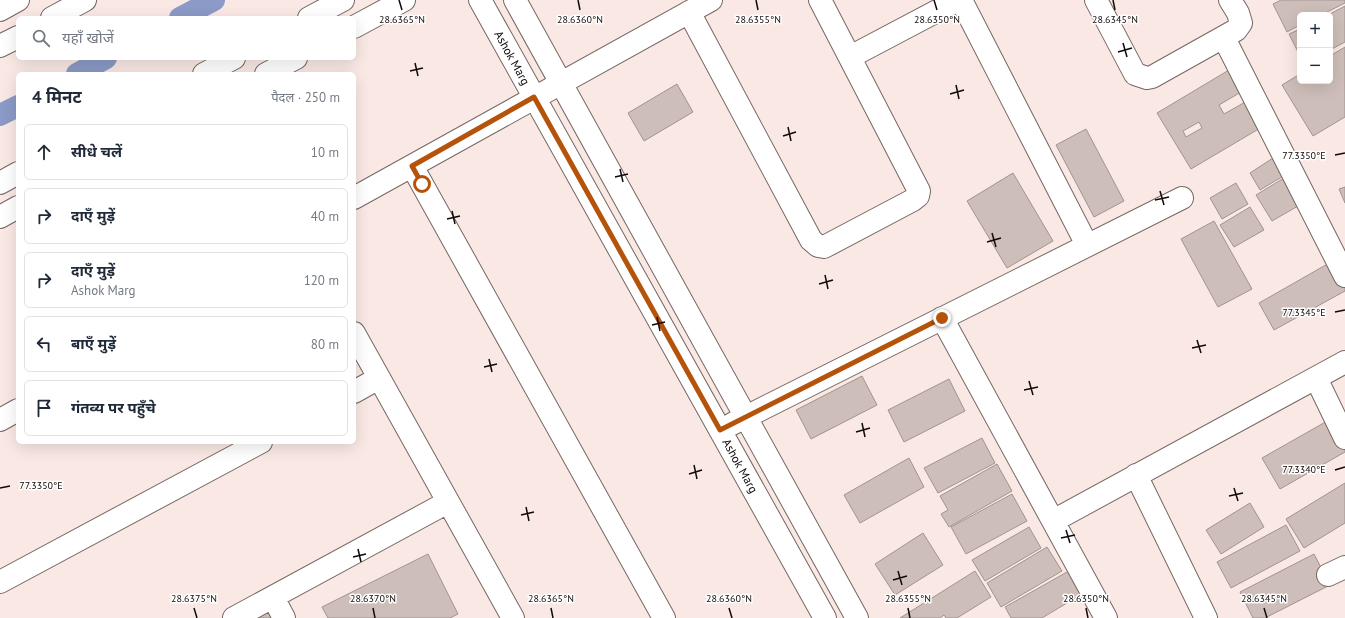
<!DOCTYPE html>
<html lang="hi">
<meta charset="utf-8">
<style>
body{margin:0;font-family:"PT Sans","Noto Sans Devanagari",sans-serif;background:#f2f2f3;color:#1f2937}
.controls{position:absolute;right:12px;top:12px;display:grid;overflow:hidden;border-radius:6px;box-shadow:0 4px 16px #0002}
.controls button{width:36px;height:36px;display:grid;place-items:center;padding:0;border:0;border-bottom:1px solid #e0e1e3;background:#fff;color:#1f2937;font:20px sans-serif}
.stop{position:absolute;width:12px;height:12px;margin:-9px;border:3px solid #b45309;border-radius:50%;background:#fff}
.stop.end{background:#b45309;border-color:#fff;box-shadow:0 1px 4px #0008}
.list{margin:0;padding:0;list-style:none}
h2{display:flex;justify-content:space-between;align-items:center;height:52px;margin:0;padding:0 16px;font-size:17px}
h2 small{font-size:13px;font-weight:400;color:#747a83}
.list li{display:grid;grid-template-columns:26px 1fr auto;gap:12px;align-items:center;box-sizing:border-box;height:56px;margin:0 8px 8px;padding:0 8px;border:1px solid #e0e1e3;border-radius:6px}
.list b{display:block;font-size:15px;white-space:nowrap}
.list p{margin:0;font-size:13px;white-space:nowrap;color:#747a83}
.list em{font-size:13px;font-style:normal;color:#747a83}
.icon{flex:none;width:22px;height:22px;fill:none;stroke:currentColor;stroke-width:2;stroke-linecap:round;stroke-linejoin:round}
.map{position:relative;flex:none;width:1345px;height:618px;overflow:hidden}
.search{position:absolute;background:#fff;box-shadow:0 4px 16px #0002;left:16px;top:16px;width:340px;height:44px;display:flex;align-items:center;gap:10px;box-sizing:border-box;padding:0 14px;border-radius:6px;color:#747a83;font-size:15px}
.panel{position:absolute;background:#fff;box-shadow:0 4px 16px #0002;left:16px;top:72px;width:340px;height:372px;border-radius:6px}
.map>svg:first-child{display:block}
.lines{fill:none;stroke-linecap:round;stroke-linejoin:round}
.canal{stroke:#8b9ac6;stroke-width:22}
.building{fill:#cebeb9;stroke:#a3938f;fill-rule:evenodd}
.street-casing{stroke:#756762;stroke-width:24}
.street{stroke:#fff;stroke-width:22}
.route{stroke:#b45309;stroke-width:5}
.ticks{fill:none;stroke:#0f0a09;stroke-width:1.5}
.labels{text-anchor:middle;stroke-width:3;stroke-linejoin:round;paint-order:stroke}
.street-label{font-size:12px;fill:#0f0a09;stroke:#fff}
.ticks-label{font-size:10px;text-anchor:middle;fill:#0f0a09;stroke:#fff;stroke-width:3;stroke-linejoin:round;paint-order:stroke}
</style>
<div class="map">
<svg width="1345" height="618" viewBox="0 0 1345 618">
<rect width="100%" height="100%" fill="#f9e8e3"/>
<g class="lines">
<path class="canal" d="M 180,18 L 214,0
M 77,74 L 106,58
M 0,115 L 18,106"/>
</g>
<path class="building" d="M 1281,0 L 1345,0 L 1345,3 L 1321,15 L 1300,15 L 1300,25 L 1287,32 L 1273,4 Z
M 1345,6 L 1345,42 L 1330,50 L 1330,15 L 1328,15 Z
M 1300,29 L 1300,56 L 1289,34 Z
M 1345,47 L 1345,117 L 1313,136 L 1282,85 L 1300,74 L 1300,81 L 1330,81 L 1330,56 Z
M 1229,70 L 1241,92 L 1219,105 L 1224,114 L 1247,101 L 1262,127 L 1191,169 L 1157,113 ZM 1199,122 L 1202,128 L 1186,137 L 1183,131 Z
M 677,84 L 693,112 L 644,141 L 628,113 Z
M 1086,129 L 1124,201 L 1094,217 L 1056,145 Z
M 1276,156 L 1287,174 L 1260,190 L 1250,173 Z
M 1013,173 L 1053,241 L 1007,268 L 967,201 Z
M 1289,175 L 1305,202 L 1272,221 L 1256,195 Z
M 1236,183 L 1248,204 L 1222,219 L 1210,198 Z
M 1345,187 L 1345,203 L 1339,189 Z
M 1250,207 L 1264,230 L 1234,247 L 1220,225 Z
M 1214,221 L 1252,289 L 1218,307 L 1181,239 Z
M 1331,262 L 1345,287 L 1345,291 L 1274,330 L 1259,303 Z
M 862,376 L 877,405 L 811,439 L 796,410 Z
M 949,379 L 965,411 L 904,442 L 888,410 Z
M 1329,420 L 1345,449 L 1345,452 L 1280,489 L 1262,458 Z
M 982,438 L 995,463 L 938,493 L 924,468 Z
M 909,458 L 924,487 L 860,523 L 844,495 Z
M 997,464 L 1012,491 L 949,527 L 941,514 L 948,510 L 940,496 Z
M 1345,483 L 1345,523 L 1304,548 L 1286,519 Z
M 1012,494 L 1027,521 L 966,554 L 951,527 Z
M 1250,503 L 1264,527 L 1221,554 L 1206,530 Z
M 1286,525 L 1300,551 L 1231,588 L 1217,562 Z
M 1029,527 L 1041,548 L 985,581 L 972,560 Z
M 923,533 L 943,565 L 895,595 L 875,564 Z
M 1047,547 L 1062,571 L 1001,607 L 987,583 Z
M 428,554 L 458,614 L 450,618 L 328,618 L 322,607 Z
M 1314,554 L 1330,585 L 1265,618 L 1253,618 L 1240,592 Z
M 1074,568 L 1087,591 L 1042,618 L 1011,618 L 1005,607 Z
M 975,571 L 991,597 L 957,618 L 946,618 L 944,615 L 940,618 L 900,618 Z
M 269,611 L 273,618 L 257,618 Z"/>
<g class="lines">
<defs>
<path id="street" d="M 480,0 L 825,618
M 515,0 L 857,618
M 961,0 L 1087,245
M 1096,0 L 1135,74 L 1147,78 L 1152,77 L 1236,30 L 1241,23 L 1238,13 L 1230,0
M 0,10 L 18,0
M 689,12 L 811,240 L 818,246 L 824,247 L 913,200 L 918,196 L 919,191 L 820,0
M 52,18 L 85,0
M 309,18 L 343,0
M 354,27 L 404,0
M 1224,38 L 1345,276
M 0,46 L 18,37
M 850,57 L 958,0
M 204,74 L 234,58
M 266,74 L 296,58
M 412,166 L 664,618
M 0,183 L 18,173
M 354,198 L 711,0
M 0,217 L 18,207
M 942,318 L 1106,618
M 354,333 L 513,618
M 1316,378 L 1345,438
M 354,392 L 379,378
M 0,420 L 18,410
M 732,424 L 1182,198
M 1136,475 L 1206,618
M 1053,521 L 1345,362
M 1328,575 L 1345,567
M 0,582 L 261,442
M 273,597 L 284,618
M 234,618 L 448,502"/>
</defs>
<use href="#street" class="street-casing"/>
<use href="#street" class="street"/>
</g>
<g class="lines">
<path class="route" d="M 422,184 L 412,166 L 534,97 L 720,430 L 942,318"/>
</g>
<path class="ticks" d="M 399,0 L 402,10M 578,0 L 580,10M 756,0 L 758,10M 934,0 L 937,10M 1113,0 L 1115,10M 1123,43 L 1127,57M 1118,52 L 1132,48M 415,63 L 418,76M 410,71 L 423,68M 956,85 L 959,99M 950,94 L 964,90M 788,127 L 791,141M 783,136 L 796,132M 1335,155 L 1345,153M 620,169 L 623,182M 615,177 L 628,174M 1160,191 L 1164,205M 1155,200 L 1169,197M 452,211 L 455,224M 447,219 L 460,216M 992,233 L 996,247M 987,242 L 1001,238M 825,275 L 828,289M 819,284 L 833,280M 1335,312 L 1345,310M 657,317 L 660,331M 652,325 L 665,322M 1197,340 L 1201,353M 1192,348 L 1206,345M 489,359 L 492,372M 484,367 L 497,364M 1029,381 L 1033,395M 1024,390 L 1038,387M 862,423 L 865,437M 856,432 L 870,428M 694,465 L 697,479M 1335,470 L 1345,467M 689,474 L 702,470M 0,488 L 10,486M 1234,488 L 1238,501M 1229,496 L 1243,493M 526,507 L 529,521M 521,515 L 534,512M 1066,530 L 1070,543M 1061,538 L 1075,535M 358,549 L 361,562M 353,557 L 366,554M 898,571 L 902,585M 893,580 L 907,576M 194,608 L 197,618M 373,608 L 375,618M 551,608 L 553,618M 729,608 L 732,618M 908,608 L 910,618M 1086,608 L 1088,618M 1264,608 L 1267,618"/>
<g class="labels">
<g class="street-label">
<text transform="translate(512 58) rotate(61)" y="4">Ashok Marg</text>
<text transform="translate(740 466) rotate(61)" y="4">Ashok Marg</text>
</g>
</g>
<g class="ticks-label">
<text x="402" y="23">28.6365°N</text>
<text x="580" y="23">28.6360°N</text>
<text x="758" y="23">28.6355°N</text>
<text x="937" y="23">28.6350°N</text>
<text x="1115" y="23">28.6345°N</text>
<text x="1304" y="159">77.3350°E</text>
<text x="1304" y="316">77.3345°E</text>
<text x="1304" y="473">77.3340°E</text>
<text x="41" y="489">77.3350°E</text>
<text x="194" y="602">28.6375°N</text>
<text x="373" y="602">28.6370°N</text>
<text x="551" y="602">28.6365°N</text>
<text x="729" y="602">28.6360°N</text>
<text x="908" y="602">28.6355°N</text>
<text x="1086" y="602">28.6350°N</text>
<text x="1264" y="602">28.6345°N</text>
</g>
</svg>
<div class="controls">
<button>+</button>
<button>−</button>
</div>
<div class="stop" style="left:422px;top:184px"></div>
<div class="stop end" style="left:942px;top:318px"></div>
<div class="search"><svg class="icon" aria-label="search" viewBox="0 0 24 24"><circle cx="10" cy="10" r="6"/><path d="M15 15l6 6"/></svg>यहाँ खोजें</div>
<section class="panel">
<h2>4 मिनट<small>पैदल · 250 m</small></h2>
<ul class="list">
<li><svg class="icon" aria-label="ahead" viewBox="0 0 24 24"><path d="M12 20V5M6 11l6-6 6 6"/></svg><div><b>सीधे चलें</b></div><em>10 m</em></li>
<li><svg class="icon" aria-label="right" viewBox="0 0 24 24"><path d="M7 20v-9h11M14 6l5 5-5 5"/></svg><div><b>दाएँ मुड़ें</b></div><em>40 m</em></li>
<li><svg class="icon" aria-label="right" viewBox="0 0 24 24"><path d="M7 20v-9h11M14 6l5 5-5 5"/></svg><div><b>दाएँ मुड़ें</b><p>Ashok Marg</p></div><em>120 m</em></li>
<li><svg class="icon" aria-label="left" viewBox="0 0 24 24"><path d="M17 20v-9H6M10 6l-5 5 5 5"/></svg><div><b>बाएँ मुड़ें</b></div><em>80 m</em></li>
<li><svg class="icon" aria-label="arrive" viewBox="0 0 24 24"><path d="M6 21V4h12l-3 4 3 4H6"/></svg><div><b>गंतव्य पर पहुँचे</b></div></li>
</ul>
</section>
</div>
